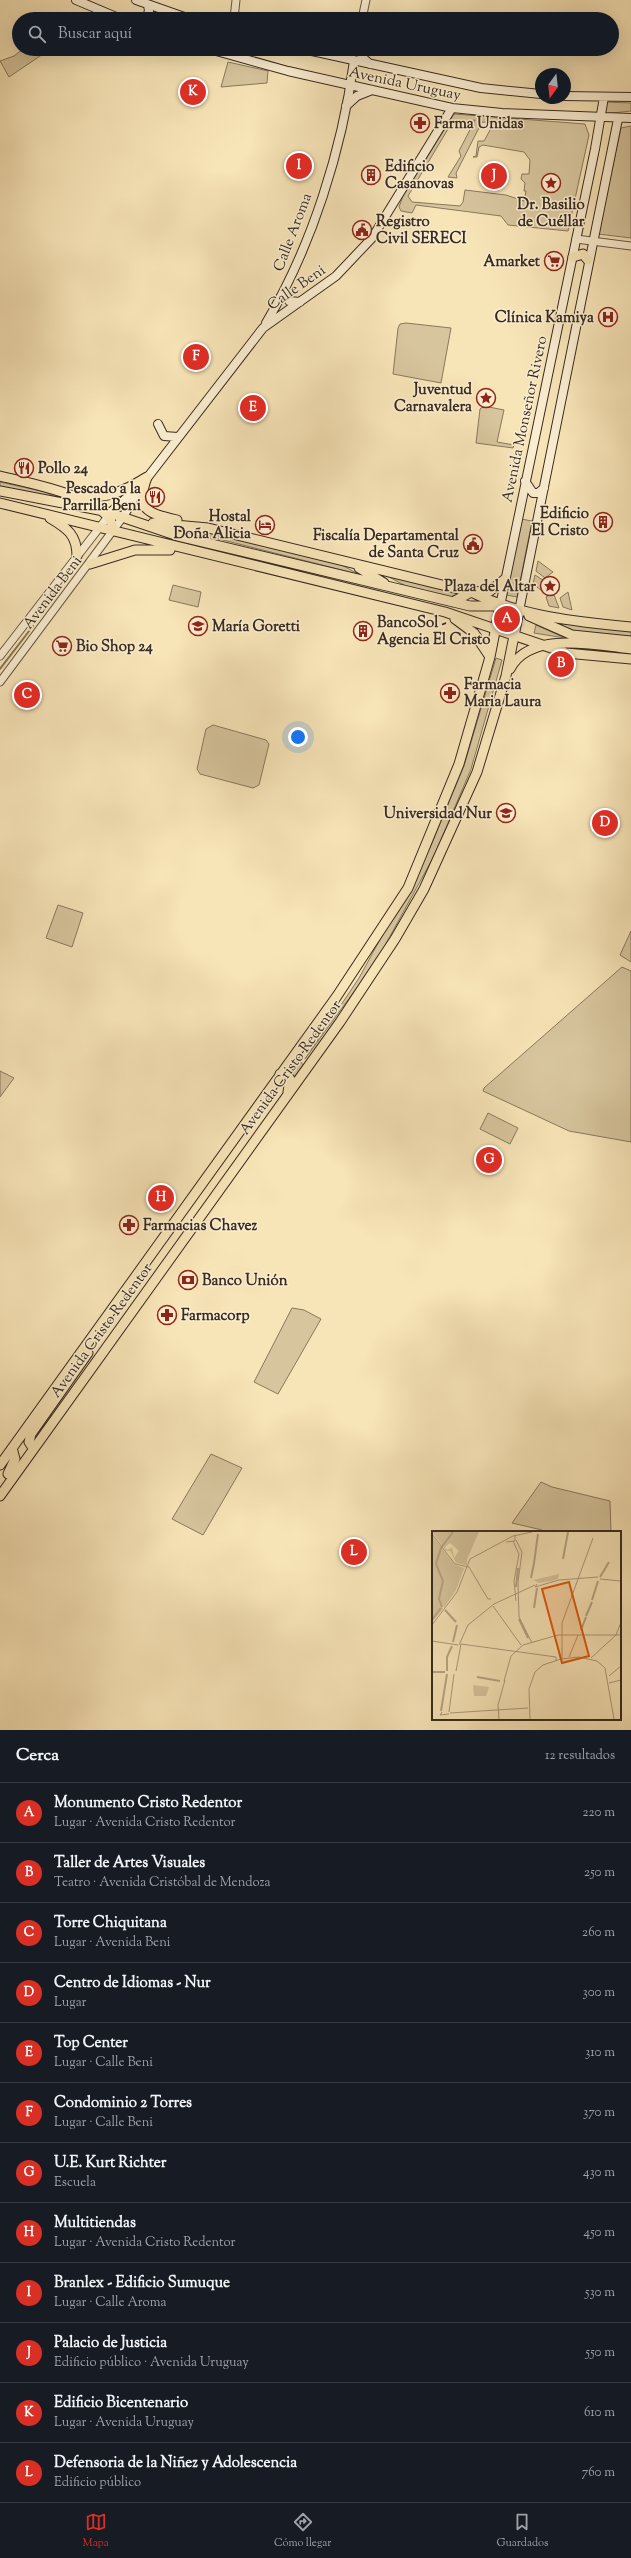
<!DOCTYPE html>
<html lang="es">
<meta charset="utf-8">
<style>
body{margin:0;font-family:"Sorts Mill Goudy",serif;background:#20242c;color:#f1f3f6}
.compass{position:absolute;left:535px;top:68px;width:36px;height:36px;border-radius:50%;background:#171b24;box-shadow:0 4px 16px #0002;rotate:195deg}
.you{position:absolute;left:298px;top:737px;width:14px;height:14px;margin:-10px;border:3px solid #fff;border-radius:50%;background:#1a73e8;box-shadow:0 0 0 6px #1a73e833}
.badge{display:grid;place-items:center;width:26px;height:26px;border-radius:50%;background:#d93025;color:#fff;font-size:13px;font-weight:700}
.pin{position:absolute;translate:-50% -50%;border:2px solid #fff;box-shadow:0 1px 4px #0006}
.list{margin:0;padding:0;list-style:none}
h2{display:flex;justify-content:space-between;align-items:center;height:52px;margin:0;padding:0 16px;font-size:17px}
h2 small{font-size:13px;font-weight:400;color:#9ea1a6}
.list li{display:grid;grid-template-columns:26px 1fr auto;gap:12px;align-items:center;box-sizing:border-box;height:60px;padding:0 16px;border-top:1px solid #363941}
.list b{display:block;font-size:15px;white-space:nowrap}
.list p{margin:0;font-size:13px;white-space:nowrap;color:#9ea1a6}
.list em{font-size:13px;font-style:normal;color:#9ea1a6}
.icon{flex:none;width:22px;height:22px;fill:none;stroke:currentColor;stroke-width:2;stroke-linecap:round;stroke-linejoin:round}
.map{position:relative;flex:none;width:631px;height:1730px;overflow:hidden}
.search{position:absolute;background:#171b24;box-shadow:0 4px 16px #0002;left:12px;right:12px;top:12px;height:44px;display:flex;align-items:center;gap:10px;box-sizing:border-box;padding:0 14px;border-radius:22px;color:#9ea1a6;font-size:15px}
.sheet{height:772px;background:#171b24}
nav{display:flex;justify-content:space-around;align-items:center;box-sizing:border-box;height:56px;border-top:1px solid #363941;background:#171b24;font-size:11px;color:#9ea1a6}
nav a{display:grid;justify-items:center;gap:2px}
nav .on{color:#d93025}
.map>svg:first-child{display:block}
.green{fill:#d7c59d;stroke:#88785e;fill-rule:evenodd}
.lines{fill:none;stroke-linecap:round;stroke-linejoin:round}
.stream{stroke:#84745b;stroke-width:2}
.tertiary-casing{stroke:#685945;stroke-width:9}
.secondary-casing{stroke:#392b1f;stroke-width:10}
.primary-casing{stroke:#392b1f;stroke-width:11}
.tertiary{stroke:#faedd0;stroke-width:7}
.secondary{stroke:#faedd0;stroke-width:8}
.primary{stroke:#f7e4b7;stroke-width:9}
.labels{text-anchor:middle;stroke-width:3;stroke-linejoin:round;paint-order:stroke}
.street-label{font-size:15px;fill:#392b1f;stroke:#faedd0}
.poi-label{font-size:15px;font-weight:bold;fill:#392b1f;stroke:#faedd0;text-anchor:start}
.inset-river{fill:none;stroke:#b6a583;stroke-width:2}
.inset-road{fill:none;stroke:#ab9a7a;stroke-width:1}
.view{fill:#df570d;fill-opacity:0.15;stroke:#df570d;stroke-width:2}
.inset-edge{fill:none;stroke:#392b1f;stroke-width:2}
</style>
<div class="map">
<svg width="631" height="1730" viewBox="0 0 631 1730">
<rect width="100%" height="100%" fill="#f7e4b7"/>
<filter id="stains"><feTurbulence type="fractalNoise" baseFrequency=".005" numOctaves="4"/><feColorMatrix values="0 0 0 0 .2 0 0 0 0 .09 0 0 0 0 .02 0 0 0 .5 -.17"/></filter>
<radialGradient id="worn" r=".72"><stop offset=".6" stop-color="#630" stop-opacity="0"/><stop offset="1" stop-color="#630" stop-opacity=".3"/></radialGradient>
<path class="green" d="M 23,49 L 40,49 L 43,54 L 9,77 L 0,61 L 14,56 Z
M 228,62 L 268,71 L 267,83 L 221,87 Z
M 606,102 L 631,103 L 631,111 L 603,114 Z
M 454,114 L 585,124 L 589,135 L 568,231 L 508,225 L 501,216 L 416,205 L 412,213 L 401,211 L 399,207 L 403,196 ZM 475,120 L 459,151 L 461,156 L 448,177 L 457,178 L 456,173 L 482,122 L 494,123 L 484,141 L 478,141 L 476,156 L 473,157 L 477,157 L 479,147 L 483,145 L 524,152 L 530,160 L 529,174 L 522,174 L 521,179 L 525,183 L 524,191 L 526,191 L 524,201 L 506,195 L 465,190 L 463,202 L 460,206 L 412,202 L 408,196 L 451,124 Z
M 631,126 L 631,238 L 598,234 L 621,128 Z
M 406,323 L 451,328 L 441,383 L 393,374 L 398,328 L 400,324 Z
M 484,406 L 504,410 L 497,442 L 514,445 L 513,448 L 476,443 L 480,409 Z
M 0,482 L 45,492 L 63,500 L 0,487 Z
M 521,519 L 532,521 L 517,597 L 506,595 Z
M 203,531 L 340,564 L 358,574 L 211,537 L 202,534 Z
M 538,561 L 553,572 L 545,578 L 536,571 Z
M 385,575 L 459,593 L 450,597 L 408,587 Z
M 535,575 L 549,584 L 541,590 L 533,584 Z
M 173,585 L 201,592 L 198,607 L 169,600 Z
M 553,592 L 559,608 L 549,606 L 546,597 Z
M 568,592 L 572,610 L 563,607 L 560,598 Z
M 555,623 L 631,631 L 631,637 L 569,631 Z
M 536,625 L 565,638 L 534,633 Z
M 568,646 L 631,652 L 631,655 L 572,650 L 565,647 Z
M 496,658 L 502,660 L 471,769 L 434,856 L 377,960 L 305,1059 L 359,978 L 430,848 L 464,766 Z
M 213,725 L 266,740 L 269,744 L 259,785 L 253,788 L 200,774 L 197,769 L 206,729 Z
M 58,905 L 83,913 L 72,947 L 46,938 Z
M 631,931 L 631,962 L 620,955 Z
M 622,967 L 631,971 L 631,1142 L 569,1131 L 483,1091 L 484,1088 Z
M 298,1058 L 303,1065 L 293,1079 L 287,1073 Z
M 0,1071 L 14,1078 L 0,1097 Z
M 488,1113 L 518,1128 L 510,1144 L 480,1129 Z
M 292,1308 L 304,1310 L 321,1319 L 278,1394 L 254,1382 Z
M 211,1454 L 242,1468 L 203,1535 L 172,1519 Z
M 541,1482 L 552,1487 L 610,1501 L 611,1532 L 542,1532 L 542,1530 L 512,1523 Z"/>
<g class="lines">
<path class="stream" d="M 0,669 L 33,626"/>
<defs>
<path id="tertiary" d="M 234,19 L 236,0
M 362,19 L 366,0
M 576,239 L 631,246
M 0,656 L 110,514
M 0,682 L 123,517"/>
<path id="secondary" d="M 76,0 L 121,19
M 136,0 L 190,19
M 146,19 L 149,11 L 148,5
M 209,49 L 288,71 L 452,108 L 502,113 L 631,118
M 303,49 L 481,88 L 541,94
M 358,49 L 363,58 L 370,64
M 565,96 L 631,97
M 346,106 L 357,96 L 372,90
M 284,290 L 289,301 L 300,302
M 266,323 C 312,246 342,150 354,61
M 158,424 L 164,436 L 178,437
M 525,481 L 533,493 L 538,493 L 544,488
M 110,513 L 144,482 L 263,328 L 336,276 L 372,238 L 452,108
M 123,517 L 142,484
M 500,606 L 595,149 L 604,97
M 519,611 L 618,119"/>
<path id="primary" d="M 573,257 L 583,254 L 588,260
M 0,476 C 24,482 115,498 113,531
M 147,477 C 135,510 147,513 177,520
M 0,491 L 104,511 L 178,536 L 470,606 L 500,606
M 79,495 C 105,501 126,490 147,477
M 0,503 L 445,612 L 566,653 L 631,659
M 50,518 C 67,528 77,535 77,556
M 153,523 L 208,528 L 471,592 C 521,616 576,622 631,627
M 90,564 L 135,550 L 170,550
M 359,568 L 384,583
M 453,602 L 471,592 L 490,591 L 505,579
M 529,616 L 572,635 L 631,641
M 455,619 L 474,633 L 490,657
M 510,669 C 530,630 596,645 631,649
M 280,1074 L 286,1075 L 290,1079 L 288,1092
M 33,1448 L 29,1442 L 31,1434 L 88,1353
M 0,1465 L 337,996 L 408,888 L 459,764 L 490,657 L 500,606
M 8,1474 L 15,1459 L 12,1448
M 0,1496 L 340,1022 L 395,939 L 424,889 L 477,772 L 506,676 L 519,611"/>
</defs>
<use href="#tertiary" class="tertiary-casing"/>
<use href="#secondary" class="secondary-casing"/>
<use href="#primary" class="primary-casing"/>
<use href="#tertiary" class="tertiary"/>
<use href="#secondary" class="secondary"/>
<use href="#primary" class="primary"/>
</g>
<defs>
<symbol id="pharmacy-ring" viewBox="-11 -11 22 22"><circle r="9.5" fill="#faedd0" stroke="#8f2418" stroke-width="1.5"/><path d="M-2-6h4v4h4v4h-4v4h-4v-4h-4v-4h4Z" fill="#8f2418"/></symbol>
<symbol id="building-ring" viewBox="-11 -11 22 22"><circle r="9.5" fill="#faedd0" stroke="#8f2418" stroke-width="1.5"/><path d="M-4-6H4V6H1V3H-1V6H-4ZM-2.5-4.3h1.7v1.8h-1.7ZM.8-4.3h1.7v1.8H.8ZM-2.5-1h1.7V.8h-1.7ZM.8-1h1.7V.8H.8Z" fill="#8f2418"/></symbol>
<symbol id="sight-ring" viewBox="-11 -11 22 22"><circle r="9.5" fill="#faedd0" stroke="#8f2418" stroke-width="1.5"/><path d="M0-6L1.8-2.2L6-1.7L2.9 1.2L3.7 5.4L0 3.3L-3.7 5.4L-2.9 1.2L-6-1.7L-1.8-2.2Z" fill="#8f2418"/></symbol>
<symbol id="civic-ring" viewBox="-11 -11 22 22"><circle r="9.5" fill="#faedd0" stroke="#8f2418" stroke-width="1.5"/><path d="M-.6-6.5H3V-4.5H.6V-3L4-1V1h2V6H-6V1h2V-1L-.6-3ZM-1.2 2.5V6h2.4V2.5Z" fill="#8f2418"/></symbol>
<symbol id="supermarket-ring" viewBox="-11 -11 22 22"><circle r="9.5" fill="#faedd0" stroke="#8f2418" stroke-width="1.5"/><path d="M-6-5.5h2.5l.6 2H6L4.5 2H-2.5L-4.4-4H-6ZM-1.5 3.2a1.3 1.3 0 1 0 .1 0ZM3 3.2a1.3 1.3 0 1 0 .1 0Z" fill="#8f2418"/></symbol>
<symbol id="hospital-ring" viewBox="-11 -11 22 22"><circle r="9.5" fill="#faedd0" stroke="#8f2418" stroke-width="1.5"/><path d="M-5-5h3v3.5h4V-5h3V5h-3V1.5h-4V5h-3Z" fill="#8f2418"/></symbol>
<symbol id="restaurant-ring" viewBox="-11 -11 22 22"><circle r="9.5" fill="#faedd0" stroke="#8f2418" stroke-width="1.5"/><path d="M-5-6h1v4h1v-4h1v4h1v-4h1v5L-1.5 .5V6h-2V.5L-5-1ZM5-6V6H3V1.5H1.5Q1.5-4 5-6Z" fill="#8f2418"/></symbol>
<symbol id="hotel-ring" viewBox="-11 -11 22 22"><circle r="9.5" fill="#faedd0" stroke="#8f2418" stroke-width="1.5"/><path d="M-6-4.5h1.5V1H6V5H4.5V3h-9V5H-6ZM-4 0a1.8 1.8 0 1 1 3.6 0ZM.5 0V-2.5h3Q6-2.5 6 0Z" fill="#8f2418"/></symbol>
<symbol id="school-ring" viewBox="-11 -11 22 22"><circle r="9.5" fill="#faedd0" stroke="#8f2418" stroke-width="1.5"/><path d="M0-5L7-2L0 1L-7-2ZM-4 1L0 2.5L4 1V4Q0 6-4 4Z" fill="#8f2418"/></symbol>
<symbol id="university-ring" viewBox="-11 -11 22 22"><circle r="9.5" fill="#faedd0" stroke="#8f2418" stroke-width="1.5"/><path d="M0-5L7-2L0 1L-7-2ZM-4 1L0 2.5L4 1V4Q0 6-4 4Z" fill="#8f2418"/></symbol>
<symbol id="bank-ring" viewBox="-11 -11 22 22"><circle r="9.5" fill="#faedd0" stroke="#8f2418" stroke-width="1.5"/><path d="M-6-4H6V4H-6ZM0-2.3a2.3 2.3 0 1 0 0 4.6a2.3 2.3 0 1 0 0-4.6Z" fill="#8f2418"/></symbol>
</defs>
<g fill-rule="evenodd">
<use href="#pharmacy-ring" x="409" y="112" width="22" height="22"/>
<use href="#building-ring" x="360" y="164" width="22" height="22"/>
<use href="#sight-ring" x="540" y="172" width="22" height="22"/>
<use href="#civic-ring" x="351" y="219" width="22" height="22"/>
<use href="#supermarket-ring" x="543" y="250" width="22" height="22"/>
<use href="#hospital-ring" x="597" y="306" width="22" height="22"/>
<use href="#sight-ring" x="475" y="387" width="22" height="22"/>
<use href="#restaurant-ring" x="13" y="457" width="22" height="22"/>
<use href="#restaurant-ring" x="144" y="486" width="22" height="22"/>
<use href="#building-ring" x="592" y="511" width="22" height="22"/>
<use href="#hotel-ring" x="254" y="514" width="22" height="22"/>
<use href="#civic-ring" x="462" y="533" width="22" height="22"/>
<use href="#sight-ring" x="539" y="575" width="22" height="22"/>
<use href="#school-ring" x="187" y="615" width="22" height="22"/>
<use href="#building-ring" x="352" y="620" width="22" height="22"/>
<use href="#supermarket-ring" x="51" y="635" width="22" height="22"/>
<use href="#pharmacy-ring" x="439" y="682" width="22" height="22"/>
<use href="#university-ring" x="495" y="802" width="22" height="22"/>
<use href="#pharmacy-ring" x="118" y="1214" width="22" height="22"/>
<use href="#bank-ring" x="177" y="1269" width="22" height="22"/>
<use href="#pharmacy-ring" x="156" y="1304" width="22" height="22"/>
</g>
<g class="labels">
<g class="street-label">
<text transform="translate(405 83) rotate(12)" y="5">Avenida Uruguay</text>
<text transform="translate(292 232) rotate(-69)" y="5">Calle Aroma</text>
<text transform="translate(296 287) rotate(-35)" y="5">Calle Beni</text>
<text transform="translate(524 419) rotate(-78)" y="5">Avenida Monseñor Rivero</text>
<text transform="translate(52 592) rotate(-53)" y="5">Avenida Beni</text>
<text transform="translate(290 1067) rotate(-54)" y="5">Avenida Cristo Redentor</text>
<text transform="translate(101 1330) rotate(-54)" y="5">Avenida Cristo Redentor</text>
</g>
<g class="poi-label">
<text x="434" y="128">Farma Unidas</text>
<text x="385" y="171">Edificio<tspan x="385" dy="17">Casanovas</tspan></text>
<text x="551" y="209" text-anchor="middle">Dr. Basilio<tspan x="551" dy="17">de Cuéllar</tspan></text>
<text x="376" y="226">Registro<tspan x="376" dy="17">Civil SERECI</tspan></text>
<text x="540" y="266" text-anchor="end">Amarket</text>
<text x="594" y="322" text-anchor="end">Clínica Kamiya</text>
<text x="472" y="394" text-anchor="end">Juventud<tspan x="472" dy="17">Carnavalera</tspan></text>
<text x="38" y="473">Pollo 24</text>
<text x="141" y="493" text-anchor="end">Pescado a la<tspan x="141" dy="17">Parrilla Beni</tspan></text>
<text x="589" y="518" text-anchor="end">Edificio<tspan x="589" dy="17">El Cristo</tspan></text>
<text x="251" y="521" text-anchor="end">Hostal<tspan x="251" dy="17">Doña Alicia</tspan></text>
<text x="459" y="540" text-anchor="end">Fiscalía Departamental<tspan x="459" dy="17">de Santa Cruz</tspan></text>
<text x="536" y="591" text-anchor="end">Plaza del Altar</text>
<text x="377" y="627">BancoSol -<tspan x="377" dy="17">Agencia El Cristo</tspan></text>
<text x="212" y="631">María Goretti</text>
<text x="76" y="651">Bio Shop 24</text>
<text x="464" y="689">Farmacia<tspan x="464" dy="17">Maria Laura</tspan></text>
<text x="492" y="818" text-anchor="end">Universidad Nur</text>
<text x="143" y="1230">Farmacias Chavez</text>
<text x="202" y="1285">Banco Unión</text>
<text x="181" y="1320">Farmacorp</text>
</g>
</g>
<g transform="translate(432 1531)">
<rect width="189" height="189" fill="#f7e4b7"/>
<path d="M 0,1 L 47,1 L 35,28 L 35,34 L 24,32 L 18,20 L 14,20 ZM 18,12 L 27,20 L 22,27 L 20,16 L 15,19 L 13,16 ZM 0,4 L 23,34 L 32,37 L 24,59 L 12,77 L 8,71 L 11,78 L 0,91 ZM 127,43 L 126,48 L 106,54 L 118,50 L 107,52 L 101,49 ZM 41,154 L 57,156 L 54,165 L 42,165 Z" fill="#d7c59d" fill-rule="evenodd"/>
<path class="inset-river" d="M 131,28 L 136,1M 102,32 L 106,3M 168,46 L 177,31M 99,47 L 102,32M 84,56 L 86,37M 160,69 L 166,50M 10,76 L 7,68 L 11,50 L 4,33 L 9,17 L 21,1M 102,77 L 105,57M 13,79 L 24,91M 154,85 L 160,71M 87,88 L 96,107M 0,89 L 9,77M 149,99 L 154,86M 21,111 L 25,94M 15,140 L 15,126 L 20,115M 0,141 L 13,141M 45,146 L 68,150M 9,180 L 15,143"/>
<path class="inset-road" d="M 0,3 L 23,33 L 37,36 L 56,68 L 59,68M 84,9 L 90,21 L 86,51 L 87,86 L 100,112M 81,10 L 87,23 L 82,50 L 84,70M 74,11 L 83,10 L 83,5M 168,48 L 189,50M 105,53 L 103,56 L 127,49 L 166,46M 62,73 L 103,54M 61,75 L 89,114M 0,94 L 25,61 L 38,28 L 81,5 L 100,1M 0,110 L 26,114M 29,113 L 124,126 L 124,130M 27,114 L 36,94 L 62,73M 137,126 L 146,104M 159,127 L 184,104 L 189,91M 130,128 L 130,92 L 161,7M 24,140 L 29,113M 177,145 L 189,135M 72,150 L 79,125 L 91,114 L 126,104 L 189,104M 177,152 L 189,149M 10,181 L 8,184 L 17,183M 17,181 L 22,143M 18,182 L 96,177M 67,188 L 66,174 L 73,149M 98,188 L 97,158 L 103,141 L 111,134 L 129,128 L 147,126 L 165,130 L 173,137 L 182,188"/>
<path class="view" d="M 137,51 L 157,125 L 130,132 L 110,58 Z"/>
<rect width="189" height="189" class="inset-edge"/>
</g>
<rect width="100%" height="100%" filter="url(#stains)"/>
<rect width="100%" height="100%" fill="url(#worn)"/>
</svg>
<svg class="compass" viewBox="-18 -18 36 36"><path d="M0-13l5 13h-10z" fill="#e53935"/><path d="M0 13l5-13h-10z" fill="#9ea1a6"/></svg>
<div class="you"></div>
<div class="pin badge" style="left:507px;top:619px">A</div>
<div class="pin badge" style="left:561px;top:664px">B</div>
<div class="pin badge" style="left:27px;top:695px">C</div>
<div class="pin badge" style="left:605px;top:823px">D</div>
<div class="pin badge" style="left:253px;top:408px">E</div>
<div class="pin badge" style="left:196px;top:357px">F</div>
<div class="pin badge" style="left:489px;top:1160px">G</div>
<div class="pin badge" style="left:161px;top:1198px">H</div>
<div class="pin badge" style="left:299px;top:166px">I</div>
<div class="pin badge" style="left:494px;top:176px">J</div>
<div class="pin badge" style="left:193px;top:92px">K</div>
<div class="pin badge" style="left:354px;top:1552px">L</div>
<div class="search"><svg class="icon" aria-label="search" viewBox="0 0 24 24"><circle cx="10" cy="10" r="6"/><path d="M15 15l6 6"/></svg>Buscar aquí</div>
</div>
<section class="sheet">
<h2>Cerca<small>12 resultados</small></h2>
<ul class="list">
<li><span class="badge">A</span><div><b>Monumento Cristo Redentor</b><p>Lugar · Avenida Cristo Redentor</p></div><em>220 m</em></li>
<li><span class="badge">B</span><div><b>Taller de Artes Visuales</b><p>Teatro · Avenida Cristóbal de Mendoza</p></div><em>250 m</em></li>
<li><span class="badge">C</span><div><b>Torre Chiquitana</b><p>Lugar · Avenida Beni</p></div><em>260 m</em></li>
<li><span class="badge">D</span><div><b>Centro de Idiomas - Nur</b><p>Lugar</p></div><em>300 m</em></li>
<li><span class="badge">E</span><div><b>Top Center</b><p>Lugar · Calle Beni</p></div><em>310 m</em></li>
<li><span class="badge">F</span><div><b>Condominio 2 Torres</b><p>Lugar · Calle Beni</p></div><em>370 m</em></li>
<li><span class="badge">G</span><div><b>U.E. Kurt Richter</b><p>Escuela</p></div><em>430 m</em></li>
<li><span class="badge">H</span><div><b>Multitiendas</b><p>Lugar · Avenida Cristo Redentor</p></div><em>450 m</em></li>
<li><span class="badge">I</span><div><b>Branlex - Edificio Sumuque</b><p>Lugar · Calle Aroma</p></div><em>530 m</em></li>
<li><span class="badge">J</span><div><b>Palacio de Justicia</b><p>Edificio público · Avenida Uruguay</p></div><em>550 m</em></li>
<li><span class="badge">K</span><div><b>Edificio Bicentenario</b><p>Lugar · Avenida Uruguay</p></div><em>610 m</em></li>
<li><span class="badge">L</span><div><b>Defensoria de la Niñez y Adolescencia</b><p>Edificio público</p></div><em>760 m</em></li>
</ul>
</section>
<nav>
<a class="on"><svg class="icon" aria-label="map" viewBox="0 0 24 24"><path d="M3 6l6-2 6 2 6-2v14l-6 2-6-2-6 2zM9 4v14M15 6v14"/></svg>Mapa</a>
<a><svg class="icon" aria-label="directions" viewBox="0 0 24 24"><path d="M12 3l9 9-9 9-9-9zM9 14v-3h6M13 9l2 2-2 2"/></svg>Cómo llegar</a>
<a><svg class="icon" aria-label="saved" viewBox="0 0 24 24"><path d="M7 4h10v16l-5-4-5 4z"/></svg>Guardados</a>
</nav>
